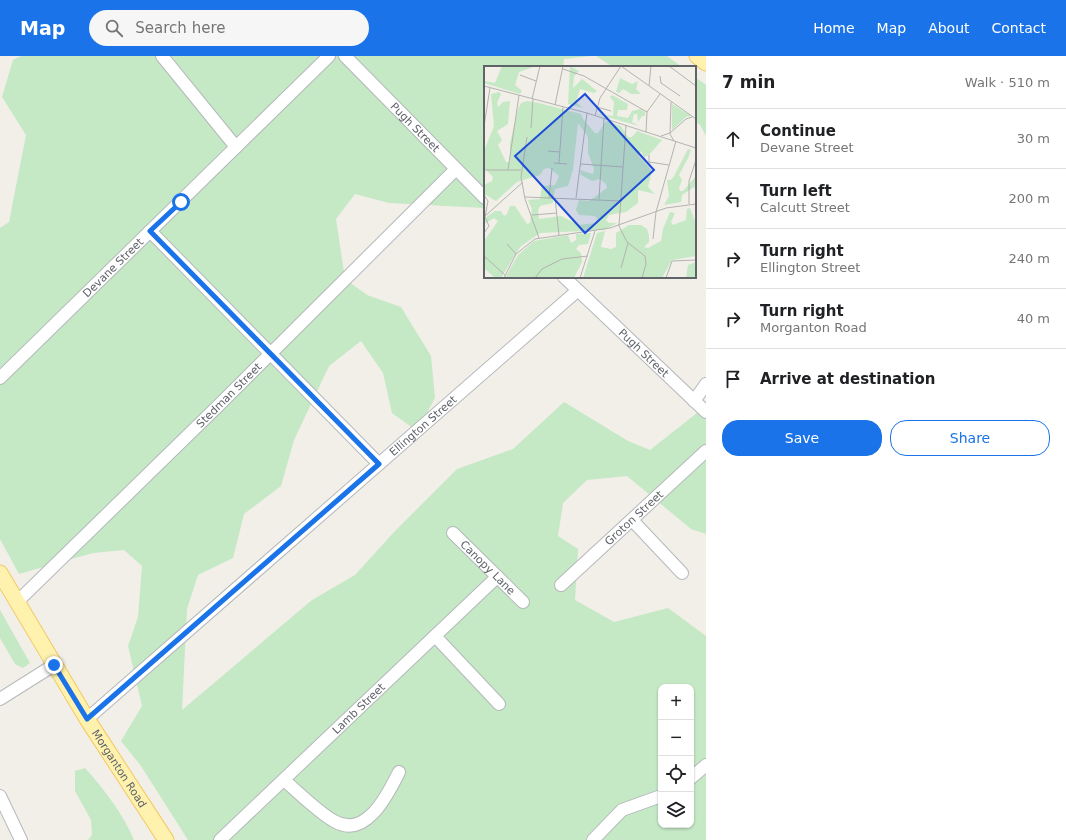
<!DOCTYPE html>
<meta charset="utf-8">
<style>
body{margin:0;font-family:"DejaVu Sans",sans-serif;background:#f6f6f6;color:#202124}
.controls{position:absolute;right:12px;bottom:12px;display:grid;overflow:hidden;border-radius:8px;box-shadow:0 1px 3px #0004}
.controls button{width:36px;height:36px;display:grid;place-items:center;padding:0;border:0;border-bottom:1px solid #e0e0e0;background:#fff;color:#202124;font:20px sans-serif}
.stop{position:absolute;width:12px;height:12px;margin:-9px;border:3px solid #1a73e8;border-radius:50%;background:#fff}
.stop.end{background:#1a73e8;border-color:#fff;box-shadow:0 1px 4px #0008}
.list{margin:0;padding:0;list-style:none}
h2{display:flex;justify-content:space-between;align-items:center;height:52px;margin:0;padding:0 16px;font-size:17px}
h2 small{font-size:13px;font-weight:400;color:#757577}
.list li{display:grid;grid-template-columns:26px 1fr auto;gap:12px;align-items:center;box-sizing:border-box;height:60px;padding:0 16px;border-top:1px solid #e0e0e0}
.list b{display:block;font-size:15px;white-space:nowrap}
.list p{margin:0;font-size:13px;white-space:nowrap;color:#757577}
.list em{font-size:13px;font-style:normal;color:#757577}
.actions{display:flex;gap:8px;padding:12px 16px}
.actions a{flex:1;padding:9px 0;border:1px solid #1a73e8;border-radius:16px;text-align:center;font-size:14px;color:#1a73e8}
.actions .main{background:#1a73e8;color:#fff}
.icon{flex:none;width:22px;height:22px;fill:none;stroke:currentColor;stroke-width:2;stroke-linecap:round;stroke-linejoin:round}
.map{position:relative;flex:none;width:706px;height:784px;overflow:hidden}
header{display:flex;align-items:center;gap:24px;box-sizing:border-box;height:56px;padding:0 20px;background:#1a73e8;color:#fff}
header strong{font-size:19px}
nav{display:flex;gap:22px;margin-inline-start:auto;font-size:14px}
.search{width:280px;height:36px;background:#f6f6f6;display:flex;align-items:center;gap:10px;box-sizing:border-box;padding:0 14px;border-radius:22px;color:#757577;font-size:15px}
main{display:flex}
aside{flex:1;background:#fff}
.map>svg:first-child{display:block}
.green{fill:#c5e8c5;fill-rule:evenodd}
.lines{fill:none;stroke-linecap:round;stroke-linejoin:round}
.minor-casing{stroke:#b5b8bc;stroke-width:14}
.major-casing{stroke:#f2c960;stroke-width:17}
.minor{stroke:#fff;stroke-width:12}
.major{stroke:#fff2af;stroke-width:15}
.route{stroke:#1a73e8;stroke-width:5}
.labels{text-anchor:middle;stroke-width:3;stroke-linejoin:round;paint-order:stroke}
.street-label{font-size:11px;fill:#5f6368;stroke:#fff}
.inset-road{fill:none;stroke:#b3b3b1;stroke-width:1}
.view{fill:#1d4ed8;fill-opacity:0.15;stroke:#1d4ed8;stroke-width:2}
.inset-edge{fill:none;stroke:#5f6368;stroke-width:2}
</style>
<header>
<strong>Map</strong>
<div class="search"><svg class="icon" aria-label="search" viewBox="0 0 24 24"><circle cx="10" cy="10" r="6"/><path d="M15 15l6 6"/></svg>Search here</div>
<nav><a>Home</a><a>Map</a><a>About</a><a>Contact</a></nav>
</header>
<main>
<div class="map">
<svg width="706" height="784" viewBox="0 0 706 784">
<rect width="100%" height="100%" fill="#f1efe8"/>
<path class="green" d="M 21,0 L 591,0 L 564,3 L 563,11 L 485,11 L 485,152 L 389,147 L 355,138 L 336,163 L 345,223 L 367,239 L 401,251 L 431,300 L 435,342 L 417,375 L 392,357 L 383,317 L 361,285 L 329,310 L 294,384 L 281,430 L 244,458 L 233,502 L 198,519 L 187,553 L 182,654 L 312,544 L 355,519 L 395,475 L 457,413 L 513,393 L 564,346 L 628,385 L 650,394 L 706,350 L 706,478 L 691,473 L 627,420 L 587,424 L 563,447 L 558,480 L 578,493 L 575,544 L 614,566 L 668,552 L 706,580 L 706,784 L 188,784 L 141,710 L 121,685 L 142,650 L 128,590 L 138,561 L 142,510 L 124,494 L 93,497 L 19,518 L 0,483 L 0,172 L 9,166 L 26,79 L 2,41 L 13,4 ZM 661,631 L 691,631 L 691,769 L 661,769 Z
M 596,0 L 667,0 L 682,11 L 613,11 Z
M 695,21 L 706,29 L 706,80 L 700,69 L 695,65 Z
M 0,554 L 30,607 L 23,612 L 15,608 L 0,582 Z
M 85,712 C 104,733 123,758 134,784 L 88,784 L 92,779 L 91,764 L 75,735 L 75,715 Z"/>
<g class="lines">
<defs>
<g id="minor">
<path d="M 162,0 L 236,91"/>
<path id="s1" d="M 345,0 L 485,142"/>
<path d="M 150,175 L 379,408"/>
<path id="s2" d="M 564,221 L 706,356"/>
<path id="s3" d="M 0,322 L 329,0"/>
<path d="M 694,345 L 706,328"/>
<path d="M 632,464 L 682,517"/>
<path id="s4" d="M 453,477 L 523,546"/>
<path id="s5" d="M 561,529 L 706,395"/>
<path id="s6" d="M 17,546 L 221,347 L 456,113"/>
<path d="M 435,580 L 499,648"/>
<path d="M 0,643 L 54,609"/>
<path id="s7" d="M 87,663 L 577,235"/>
<path d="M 691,722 L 706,709"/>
<path d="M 284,724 C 298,736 318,756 334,765 C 366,784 388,738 399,716"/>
<path d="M 0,740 L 21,784"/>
<path id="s8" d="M 220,784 L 497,521"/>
<path d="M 593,784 L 622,754 L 661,740"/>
</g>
<g id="major">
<path d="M 697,0 L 706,7"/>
<path id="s9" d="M 0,517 L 87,663 L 166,784"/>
</g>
</defs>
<use href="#minor" class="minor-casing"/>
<use href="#major" class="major-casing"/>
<use href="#minor" class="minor"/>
<use href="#major" class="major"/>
</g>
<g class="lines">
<path class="route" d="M 54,609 L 87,663 L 379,408 L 150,175 L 181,146"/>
</g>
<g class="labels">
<g class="street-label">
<text dy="4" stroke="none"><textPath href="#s1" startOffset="100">Pugh Street</textPath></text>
<text dy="4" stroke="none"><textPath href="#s3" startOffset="158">Devane Street</textPath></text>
<text dy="4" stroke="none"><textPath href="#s2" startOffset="110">Pugh Street</textPath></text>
<text dy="4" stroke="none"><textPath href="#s6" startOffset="296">Stedman Street</textPath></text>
<text dy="4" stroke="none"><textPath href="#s7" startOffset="446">Ellington Street</textPath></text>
<text dy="4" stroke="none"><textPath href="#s5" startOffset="99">Groton Street</textPath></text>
<text dy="4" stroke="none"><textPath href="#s4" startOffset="49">Canopy Lane</textPath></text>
<text dy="4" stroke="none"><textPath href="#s8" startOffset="191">Lamb Street</textPath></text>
<text dy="4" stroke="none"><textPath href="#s9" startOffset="229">Morganton Road</textPath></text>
</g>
</g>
<g transform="translate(484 10)">
<rect width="212" height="212" fill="#f1efe8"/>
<path d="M 18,0 L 52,0 L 35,6 L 31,19 L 38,25 L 36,28 L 0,17 L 1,15 L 11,17 ZM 86,0 L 95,5 L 90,10 L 89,22 L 98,13 L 113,25 L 110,27 L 96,23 L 92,36 L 99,42 L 84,38 ZM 136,12 L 148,18 L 154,15 L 152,23 L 157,28 L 147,28 L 139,23 L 135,27 L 132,26 ZM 15,26 L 17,28 L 13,37 L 14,41 L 19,36 L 26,35 L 24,58 L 13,65 L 18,74 L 14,79 L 22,96 L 26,96 L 26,77 L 34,43 L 37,37 L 43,35 L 55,37 L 97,48 L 99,53 L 111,67 L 114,67 L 122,55 L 137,60 L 144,71 L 148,71 L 153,65 L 178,74 L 165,89 L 160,91 L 157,85 L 154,89 L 168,105 L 164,121 L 171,128 L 154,124 L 154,137 L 142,146 L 125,149 L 122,154 L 125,157 L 133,157 L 120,164 L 56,167 L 36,181 L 17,212 L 11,212 L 0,202 L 0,175 L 14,155 L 10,152 L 0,158 L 0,153 L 11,145 L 17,145 L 20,150 L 23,148 L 26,140 L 31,140 L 43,158 L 46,157 L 48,143 L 44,134 L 56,133 L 58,120 L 71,119 L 75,110 L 65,102 L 60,103 L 56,109 L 33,116 L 12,135 L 2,129 L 0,130 L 0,119 L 8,115 L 9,111 L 0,102 L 0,85 L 10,60 L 7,28 ZM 94,57 L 104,71 L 104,87 L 110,103 L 109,108 L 96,104 L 97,109 L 108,115 L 116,113 L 122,118 L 123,122 L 105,135 L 95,134 L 92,144 L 95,149 L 111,150 L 114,154 L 111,157 L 95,159 L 77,150 L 55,153 L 54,144 L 56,140 L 69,137 L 71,123 L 84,120 L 89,104 ZM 128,29 L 144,38 L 143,44 L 134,44 L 133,50 L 144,52 L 148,45 L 156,43 L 161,46 L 161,50 L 158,50 L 154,56 L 153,48 L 150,48 L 148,56 L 155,60 L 113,48 L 129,50 L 130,36 L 126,31 ZM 188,38 L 207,50 L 202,51 L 188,64 ZM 204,83 L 207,84 L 205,90 L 195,109 L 198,114 L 195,122 L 196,125 L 199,125 L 212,110 L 212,120 L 198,129 L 197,136 L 180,139 L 185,130 L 183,114 L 187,114 L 190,110 ZM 206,142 L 212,158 L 212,190 L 188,194 L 178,212 L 99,212 L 113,167 L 121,165 L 117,181 L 127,183 L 132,181 L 132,167 L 145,159 L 157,159 L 163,163 L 165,170 L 165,176 L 160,181 L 164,182 L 177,175 L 179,163 L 186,146 L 191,147 L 187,156 L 189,159 L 202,154 L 203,143 ZM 107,167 L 104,178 L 95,179 L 92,183 L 97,187 L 98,196 L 90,212 L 21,212 L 34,189 L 50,175 L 84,169 L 87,177 L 92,174 L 92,168 ZM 212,196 L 212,212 L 202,212 L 204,199 Z" fill="#c5e8c5" fill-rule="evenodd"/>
<path class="inset-road" d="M 137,0 L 212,53M 185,0 L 212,20M 79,3 L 100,10 L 163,46M 36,9 L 52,15M 176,10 L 177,17 L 196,30M 0,20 L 103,47 L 212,82M 165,20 L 167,0M 48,33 L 56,0M 187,36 L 186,68 L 190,75M 71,39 L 79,0M 113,41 L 127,45M 111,50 L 116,32 L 137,0M 142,59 L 135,160 L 143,176 L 161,190 L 162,198 L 158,212M 0,60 L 6,22M 47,62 L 49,33M 162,66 L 163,46 L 176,28M 177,70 L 186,67 L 202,53 L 208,51M 43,71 L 37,111 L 41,133 L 55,172M 64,85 L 76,86M 165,89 L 165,96 L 185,99M 70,97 L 83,98M 75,97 L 79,41M 97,98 L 139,101M 0,104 L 37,104M 24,104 L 35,29M 0,129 L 4,135 L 1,151 L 5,160 L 0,167M 41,131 L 137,135M 65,132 L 68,102M 71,132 L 75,169M 92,132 L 103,47M 115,133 L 120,52M 205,138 L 205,115 L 212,94M 48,149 L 73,147M 0,151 L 39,116M 169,173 L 172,146 L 192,75M 23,178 L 32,188M 0,190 L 21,209M 137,202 L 144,177M 20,212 L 32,188 L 51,173 L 126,162 L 182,142 L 212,138M 51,212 L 58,203 L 78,193 L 104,190M 96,212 L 111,165M 182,212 L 188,195 L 212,194"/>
<path class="view" d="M 101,28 L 170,104 L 101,167 L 31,90 Z"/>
<rect width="212" height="212" class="inset-edge"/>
</g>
</svg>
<div class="controls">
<button>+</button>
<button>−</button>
<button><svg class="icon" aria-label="locate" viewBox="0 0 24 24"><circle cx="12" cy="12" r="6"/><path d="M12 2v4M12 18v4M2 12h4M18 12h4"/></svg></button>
<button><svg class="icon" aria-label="layers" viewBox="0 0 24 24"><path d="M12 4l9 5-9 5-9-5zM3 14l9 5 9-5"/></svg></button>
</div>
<div class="stop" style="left:181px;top:146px"></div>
<div class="stop end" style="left:54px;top:609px"></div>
</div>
<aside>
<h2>7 min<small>Walk · 510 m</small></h2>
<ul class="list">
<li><svg class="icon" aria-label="ahead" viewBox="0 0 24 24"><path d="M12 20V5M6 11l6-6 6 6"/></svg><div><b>Continue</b><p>Devane Street</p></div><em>30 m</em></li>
<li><svg class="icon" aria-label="left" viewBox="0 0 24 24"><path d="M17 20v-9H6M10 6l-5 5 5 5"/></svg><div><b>Turn left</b><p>Calcutt Street</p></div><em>200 m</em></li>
<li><svg class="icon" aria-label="right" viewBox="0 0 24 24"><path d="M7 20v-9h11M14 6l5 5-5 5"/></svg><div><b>Turn right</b><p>Ellington Street</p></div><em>240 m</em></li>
<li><svg class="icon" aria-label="right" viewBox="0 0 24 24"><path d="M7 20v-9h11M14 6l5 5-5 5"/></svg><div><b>Turn right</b><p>Morganton Road</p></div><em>40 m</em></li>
<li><svg class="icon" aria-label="arrive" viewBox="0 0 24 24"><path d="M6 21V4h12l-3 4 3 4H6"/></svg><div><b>Arrive at destination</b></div></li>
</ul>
<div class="actions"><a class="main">Save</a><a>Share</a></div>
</aside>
</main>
